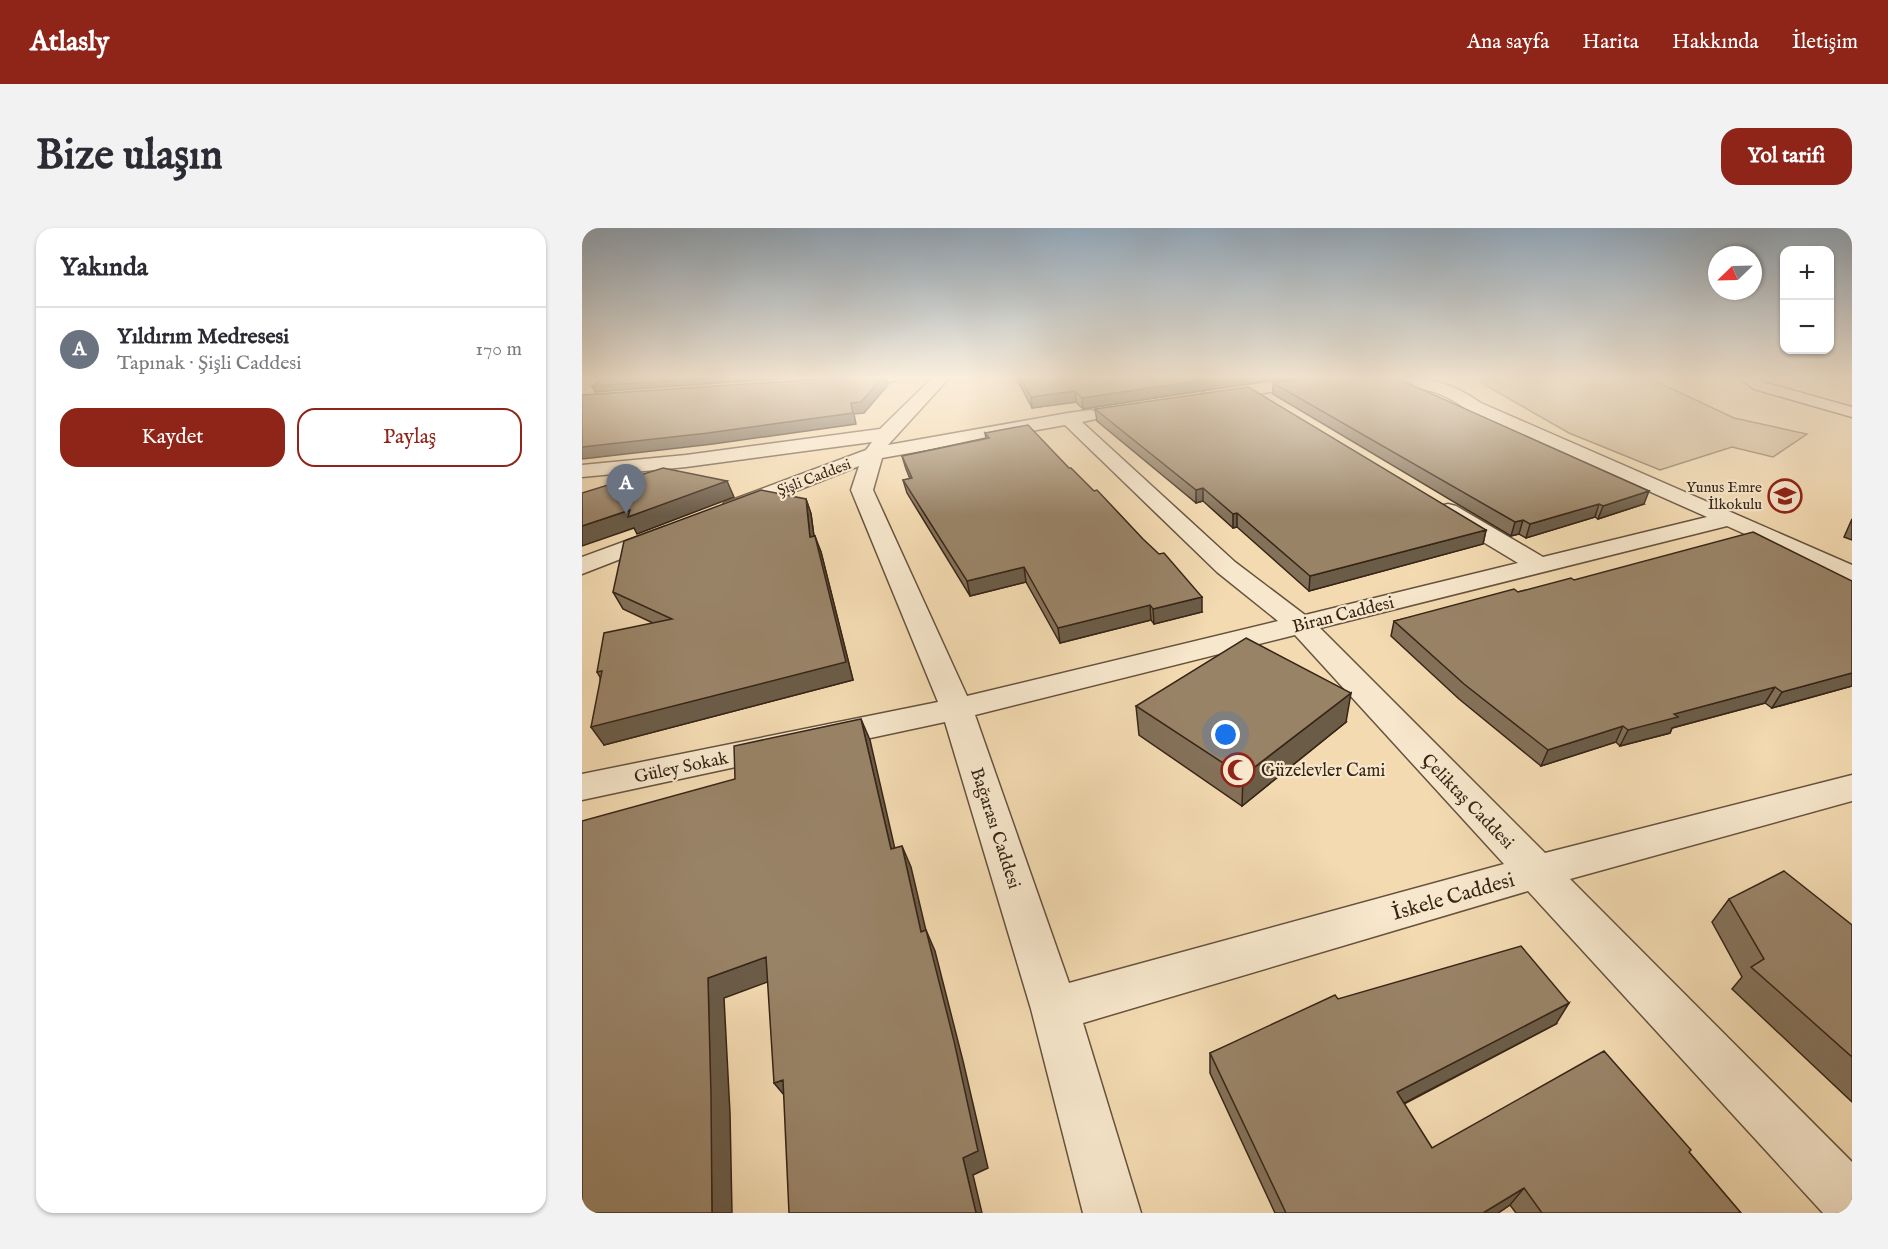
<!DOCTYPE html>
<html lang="tr">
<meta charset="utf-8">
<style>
body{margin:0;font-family:"IM FELL English",serif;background:#f2f2f3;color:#2b2b33}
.controls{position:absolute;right:18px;top:18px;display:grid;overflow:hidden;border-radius:12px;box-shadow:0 2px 4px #0004}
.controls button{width:54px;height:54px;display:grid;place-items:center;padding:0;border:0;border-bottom:2px solid #e1e1e2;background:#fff;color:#2b2b33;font:30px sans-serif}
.compass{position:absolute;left:1126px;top:18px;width:54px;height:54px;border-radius:50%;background:#fff;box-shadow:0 2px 4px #0004;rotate:247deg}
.you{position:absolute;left:644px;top:507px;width:21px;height:21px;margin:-15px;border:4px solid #fff;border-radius:50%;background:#1a73e8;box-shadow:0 0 0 9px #1a73e833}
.badge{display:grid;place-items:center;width:39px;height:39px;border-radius:50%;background:#8f2418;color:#fff;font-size:20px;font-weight:700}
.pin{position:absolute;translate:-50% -50px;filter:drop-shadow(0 2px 3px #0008)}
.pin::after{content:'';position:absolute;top:32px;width:21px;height:18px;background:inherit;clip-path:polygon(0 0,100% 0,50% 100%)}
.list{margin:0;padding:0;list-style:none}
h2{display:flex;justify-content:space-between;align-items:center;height:78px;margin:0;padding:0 24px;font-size:26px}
h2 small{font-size:20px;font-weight:400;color:#7c7c81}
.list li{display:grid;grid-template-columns:39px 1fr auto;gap:18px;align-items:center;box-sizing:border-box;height:84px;padding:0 24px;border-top:2px solid #e1e1e2}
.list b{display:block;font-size:22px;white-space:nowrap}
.list p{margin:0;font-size:20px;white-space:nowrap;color:#7c7c81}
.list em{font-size:20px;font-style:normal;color:#7c7c81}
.actions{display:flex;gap:12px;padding:18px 24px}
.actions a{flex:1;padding:14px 0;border:2px solid #8f2418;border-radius:18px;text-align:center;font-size:21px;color:#8f2418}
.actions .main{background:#8f2418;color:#fff}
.map{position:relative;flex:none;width:1270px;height:985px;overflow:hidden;border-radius:18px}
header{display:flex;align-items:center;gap:36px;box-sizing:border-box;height:84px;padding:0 30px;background:#8f2418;color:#fff}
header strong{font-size:28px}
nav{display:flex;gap:33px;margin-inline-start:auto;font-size:21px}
.intro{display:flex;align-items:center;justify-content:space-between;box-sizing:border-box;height:144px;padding:0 36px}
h1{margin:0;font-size:42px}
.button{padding:15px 27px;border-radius:18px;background:#8f2418;color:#fff;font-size:21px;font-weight:700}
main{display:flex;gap:36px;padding:0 36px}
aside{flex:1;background:#fff;border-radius:18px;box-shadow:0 2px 4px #0004}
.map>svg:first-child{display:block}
.green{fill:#d3bb97;stroke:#857057;stroke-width:1.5}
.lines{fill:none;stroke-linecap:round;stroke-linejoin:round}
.minor-casing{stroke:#66523e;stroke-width:3}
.minor{fill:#f7e7cc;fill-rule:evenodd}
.wall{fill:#847159;stroke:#372517;stroke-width:1.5}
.shaded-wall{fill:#6b5c48;stroke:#372517;stroke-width:1.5}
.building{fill:#998367;stroke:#372517;stroke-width:1.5}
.labels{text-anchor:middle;stroke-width:4.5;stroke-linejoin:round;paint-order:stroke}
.far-street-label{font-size:15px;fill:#372517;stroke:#f7e7cc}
.far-poi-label{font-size:15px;fill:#372517;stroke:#f7e7cc;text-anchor:end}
.street-label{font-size:18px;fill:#372517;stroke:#f7e7cc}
.poi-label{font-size:18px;fill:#372517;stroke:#f7e7cc;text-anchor:start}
.near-street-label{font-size:21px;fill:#372517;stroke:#f7e7cc}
</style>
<header>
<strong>Atlasly</strong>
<nav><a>Ana sayfa</a><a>Harita</a><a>Hakkında</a><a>İletişim</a></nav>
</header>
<div class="intro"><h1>Bize ulaşın</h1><a class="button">Yol tarifi</a></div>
<main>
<aside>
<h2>Yakında<small></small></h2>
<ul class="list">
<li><span class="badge" style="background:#6b7280">A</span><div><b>Yıldırım Medresesi</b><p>Tapınak · Şişli Caddesi</p></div><em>170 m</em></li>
</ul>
<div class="actions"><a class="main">Kaydet</a><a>Paylaş</a></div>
</aside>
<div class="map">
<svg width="1270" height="985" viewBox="0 0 1270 985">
<rect width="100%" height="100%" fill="#f3dab1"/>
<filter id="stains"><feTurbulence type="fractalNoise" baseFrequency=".00333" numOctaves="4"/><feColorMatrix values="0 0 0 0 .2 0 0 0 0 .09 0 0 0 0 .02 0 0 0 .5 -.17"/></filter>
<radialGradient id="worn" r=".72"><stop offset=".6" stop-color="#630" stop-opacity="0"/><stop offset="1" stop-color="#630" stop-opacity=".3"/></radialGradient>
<path class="green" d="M 897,149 L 1065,149 L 1152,190 L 1225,206 L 1191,229 L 1150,219 L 1078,242 L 987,205 L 903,157 Z"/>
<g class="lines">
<defs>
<path id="minor" d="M 257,149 L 319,149 C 312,157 258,161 251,153 Z
M 351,149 L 368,149 L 306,217 L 486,185 L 508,182 L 514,183 L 517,187 L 514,191 L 500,194 L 653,334 L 723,387 L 936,335 L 858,288 L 855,283 L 858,278 L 866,276 L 874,278 L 961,329 L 1125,289 L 887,183 C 855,159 836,161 800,152 L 798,149 C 839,149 865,151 899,175 L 1270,337 L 1270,354 L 1145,298 L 738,400 L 963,625 L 1270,547 L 1270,573 L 988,651 L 1270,934 L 1270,985 L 1241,985 L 946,663 L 501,795 L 559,985 L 501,985 L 449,781 L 363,494 L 0,572 L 0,546 L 356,474 L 269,262 L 277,238 L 158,285 L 150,287 L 142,285 L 139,280 L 142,275 L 284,222 L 290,214 L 104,239 L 0,249 L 0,237 L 104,227 L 298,201 ZM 483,197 L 635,344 L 696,393 L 385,468 L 291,262 L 300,230 ZM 713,407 L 922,636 L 487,755 L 393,487 Z
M 726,149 L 766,149 L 758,154 L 624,173 L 616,168 L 624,163 Z
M 1156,149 L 1174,149 L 1184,155 L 1270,179 L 1270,189 L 1172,161 Z
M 82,299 L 90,301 L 94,306 L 90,311 L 0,346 L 0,329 Z"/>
</defs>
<use href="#minor" class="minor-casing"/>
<use href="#minor" class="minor"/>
</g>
<path class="wall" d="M 434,149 L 812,149 L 1062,276 L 1016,291 L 1013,289 L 944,310 L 937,306 L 929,308 L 691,166 L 691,155 L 731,150 L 684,153 L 501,181 L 494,174 L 450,180 Z
M 513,181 L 904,302 L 901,316 L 727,363 L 655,299 L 651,300 L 621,273 L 614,275 L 515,193 Z
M 403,205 L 620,384 L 572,396 L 569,392 L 478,415 L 444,354 L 388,368 L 325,265 L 321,252 L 328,251 L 324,241 L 320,228 L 404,210 Z
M 224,271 L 229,286 L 232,308 L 239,324 L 271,452 L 22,517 L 18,449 L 15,444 L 71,395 L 41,381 L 31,364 Z
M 1270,291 L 1270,312 L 1262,309 Z
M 992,352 L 1270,353 L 1270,458 L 1190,480 L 1183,475 L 1090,500 L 1088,505 L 1038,518 L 1034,514 L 959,538 L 877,471 L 809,408 L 812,393 L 936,364 Z
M 554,478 L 764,494 L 660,578 L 557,507 Z
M 1147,671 L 1270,697 L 1270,874 L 1150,761 L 1160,749 L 1130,694 Z
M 756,771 L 974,796 L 822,876 L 850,920 L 1107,924 L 1159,985 L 934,985 L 928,977 L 916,985 L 693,985 L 628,845 L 628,825 Z"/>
<path class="shaded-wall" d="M 144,149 L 222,149 L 13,164 L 10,158 Z
M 301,149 L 304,149 L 306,157 L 282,185 L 272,186 L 274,196 L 131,216 L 0,231 L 0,219 L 269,175 Z
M 641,149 L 745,149 L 684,153 L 501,181 L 500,170 Z
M 493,163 L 494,174 L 450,180 L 449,169 Z
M 145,253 L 152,269 L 55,306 L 52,300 L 0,318 L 0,298 L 48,282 Z
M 621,260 L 621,273 L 614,275 L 614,262 Z
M 1067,263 L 1062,276 L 1016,291 L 1021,278 Z
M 224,271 L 229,286 L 234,325 L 228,309 Z
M 1017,276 L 1013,289 L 944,310 L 948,296 Z
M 655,285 L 655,299 L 651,300 L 651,286 Z
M 941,292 L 937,306 L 929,308 L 933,294 Z
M 904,302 L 901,316 L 727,363 L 728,348 Z
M 233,308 L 239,324 L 271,452 L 22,517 L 9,499 Z
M 442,339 L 444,354 L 388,368 L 385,353 Z
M 620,369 L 620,384 L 572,396 L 571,381 Z
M 568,377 L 569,392 L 478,415 L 476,400 Z
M 1270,445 L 1270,458 L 1190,480 L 1200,464 Z
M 1193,459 L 1183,475 L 1090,500 L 1088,505 L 1038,518 L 1046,502 L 1092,486 Z
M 769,465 L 764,494 L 660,578 L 661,548 Z
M 279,491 L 288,512 L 318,643 L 309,621 Z
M 1041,498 L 1034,514 L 959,538 L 966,522 Z
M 320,618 L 329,639 L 349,724 L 339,704 Z
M 344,702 L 353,723 L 381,833 L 406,940 L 391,947 L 400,985 L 394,985 L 381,930 Z
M 184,729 L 199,749 L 142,770 L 148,885 L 150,985 L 130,985 L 126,750 Z
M 987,775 L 974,796 L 807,883 L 815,864 Z
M 201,852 L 208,874 L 192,855 Z
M 942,960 L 928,977 L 916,985 L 901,985 Z"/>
<path class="building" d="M 21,149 L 144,149 L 10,158 Z
M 270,149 L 301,149 L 279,174 L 269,175 L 271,185 L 126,205 L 0,219 L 0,167 Z
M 438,149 L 641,149 L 500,170 L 493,163 L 449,169 Z
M 737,149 L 812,149 L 1067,263 L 1021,278 L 1017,276 L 948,296 L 941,292 L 933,294 L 691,155 Z
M 666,159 L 904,302 L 728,348 L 655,285 L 651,286 L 621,260 L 614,262 L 513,181 Z
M 446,197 L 487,240 L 489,240 L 512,263 L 515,262 L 561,311 L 577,326 L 582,325 L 620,369 L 571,381 L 568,377 L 476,400 L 442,339 L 385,353 L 321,252 L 330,250 L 320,228 L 407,210 L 403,205 Z
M 81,240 L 145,253 L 46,289 L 48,282 L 0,298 L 0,265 Z
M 179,262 L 224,271 L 228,309 L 233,308 L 264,434 L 9,499 L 20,443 L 15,444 L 22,405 L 90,391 L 31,364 L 42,313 Z
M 1171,304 L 1270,353 L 1270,445 L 1200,464 L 1193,459 L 1092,486 L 1096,489 L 1046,502 L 1041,498 L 966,522 L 882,456 L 812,393 L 932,361 L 936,364 L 989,350 L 992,352 Z
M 664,410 L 769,465 L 661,548 L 554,478 Z
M 279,491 L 309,621 L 320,618 L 339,704 L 344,702 L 372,813 L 396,923 L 381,930 L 394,985 L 207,985 L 201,852 L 192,855 L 184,729 L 126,750 L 129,867 L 130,985 L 0,985 L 0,593 L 153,551 L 152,518 Z
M 1202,643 L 1270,697 L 1270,829 L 1169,739 L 1182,731 L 1147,671 Z
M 939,718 L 987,775 L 815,864 L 850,920 L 1022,823 L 1109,922 L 1107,924 L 1159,985 L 960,985 L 942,960 L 901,985 L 704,985 L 628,825 L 753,767 L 756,771 Z"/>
<linearGradient id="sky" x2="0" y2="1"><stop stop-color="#93aabd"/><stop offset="0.52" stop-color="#faeedc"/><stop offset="1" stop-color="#faeedc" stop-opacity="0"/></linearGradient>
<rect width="1270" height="287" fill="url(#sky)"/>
<defs>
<symbol id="school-ring" viewBox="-11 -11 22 22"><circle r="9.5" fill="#f7e7cc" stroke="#8f2418" stroke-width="1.5"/><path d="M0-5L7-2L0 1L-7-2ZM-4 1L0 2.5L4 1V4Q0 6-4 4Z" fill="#8f2418"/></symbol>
<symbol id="mosque-ring" viewBox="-11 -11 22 22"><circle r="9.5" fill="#f7e7cc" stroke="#8f2418" stroke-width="1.5"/><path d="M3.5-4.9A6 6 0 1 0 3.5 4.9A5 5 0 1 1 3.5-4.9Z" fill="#8f2418"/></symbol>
</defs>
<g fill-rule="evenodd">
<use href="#school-ring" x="1184" y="249" width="38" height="38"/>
<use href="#mosque-ring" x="637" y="523" width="38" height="38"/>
</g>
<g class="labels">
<g class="far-street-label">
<text transform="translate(232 249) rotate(-21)" y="5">Şişli Caddesi</text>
</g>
<g class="far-poi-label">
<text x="1180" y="264">Yunus Emre<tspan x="1180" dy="17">İlkokulu</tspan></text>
</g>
<g class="street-label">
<text transform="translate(761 386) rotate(-14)" y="6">Biran Caddesi</text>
<text transform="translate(99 539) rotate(-12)" y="6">Güley Sokak</text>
<text transform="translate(886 573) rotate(46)" y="6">Çeliktaş Caddesi</text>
<text transform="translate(414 600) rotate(72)" y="6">Bağarası Caddesi</text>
</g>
<g class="poi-label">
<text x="679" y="548">Güzelevler Cami</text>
</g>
<g class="near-street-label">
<text transform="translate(871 668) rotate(-16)" y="7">İskele Caddesi</text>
</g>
</g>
<rect width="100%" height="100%" filter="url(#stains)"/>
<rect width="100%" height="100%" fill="url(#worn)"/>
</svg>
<div class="controls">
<button>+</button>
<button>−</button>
</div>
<svg class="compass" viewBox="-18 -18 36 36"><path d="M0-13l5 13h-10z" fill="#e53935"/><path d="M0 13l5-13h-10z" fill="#7c7c81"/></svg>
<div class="you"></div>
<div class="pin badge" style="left:44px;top:286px;background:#6b7280">A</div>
</div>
</main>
